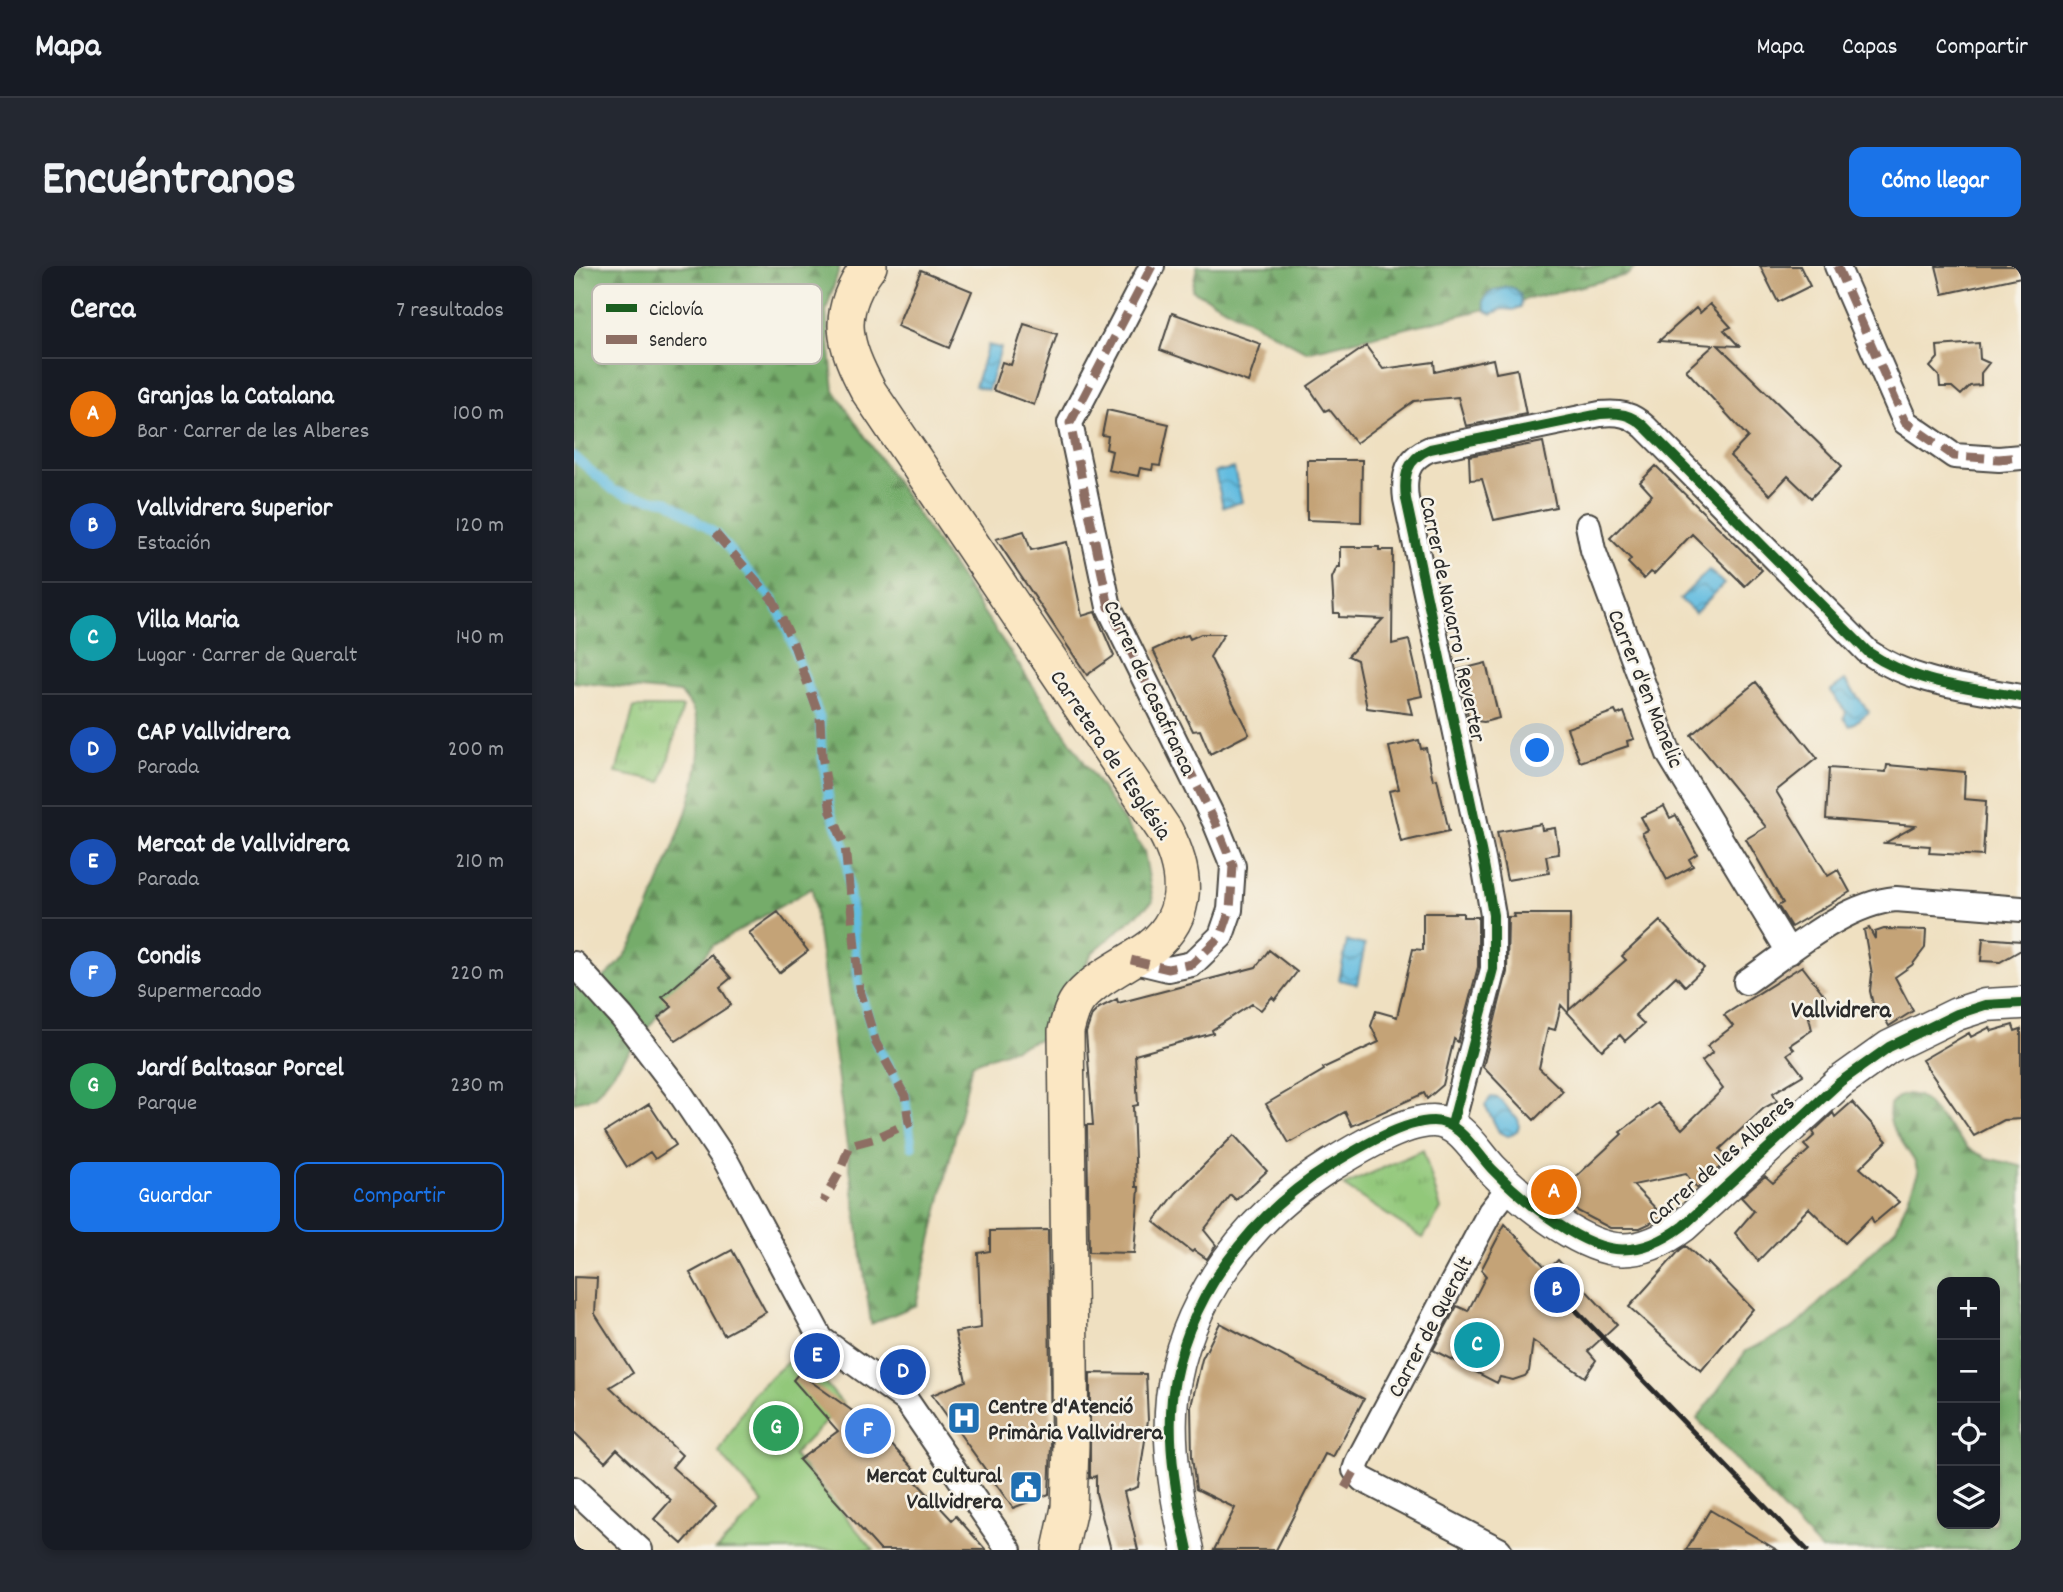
<!DOCTYPE html>
<html lang="es">
<meta charset="utf-8">
<style>
body{margin:0;font-family:Dekko,sans-serif;background:#242831;color:#f1f3f6}
.controls{position:absolute;right:21px;bottom:21px;display:grid;overflow:hidden;border-radius:14px;box-shadow:0 4px 10px #0003}
.controls button{width:63px;height:63px;display:grid;place-items:center;padding:0;border:0;border-bottom:2px solid #363941;background:#171b24;color:#f1f3f6;font:35px sans-serif}
.you{position:absolute;left:964px;top:485px;width:24px;height:24px;margin:-18px;border:5px solid #fff;border-radius:50%;background:#1a73e8;box-shadow:0 0 0 10px #1a73e833}
.badge{display:grid;place-items:center;width:46px;height:46px;border-radius:50%;background:#1a73e8;color:#fff;font-size:23px;font-weight:700}
.pin{position:absolute;translate:-50% -50%;border:4px solid #fff;box-shadow:0 2px 7px #0006}
.list{margin:0;padding:0;list-style:none}
h2{display:flex;justify-content:space-between;align-items:center;height:91px;margin:0;padding:0 28px;font-size:30px}
h2 small{font-size:23px;font-weight:400;color:#9ea1a6}
.list li{display:grid;grid-template-columns:46px 1fr auto;gap:21px;align-items:center;box-sizing:border-box;height:112px;padding:0 28px;border-top:2px solid #363941}
.list b{display:block;font-size:26px;white-space:nowrap}
.list p{margin:0;font-size:23px;white-space:nowrap;color:#9ea1a6}
.list em{font-size:23px;font-style:normal;color:#9ea1a6}
.actions{display:flex;gap:14px;padding:21px 28px}
.actions a{flex:1;padding:16px 0;border:2px solid #1a73e8;border-radius:14px;text-align:center;font-size:24px;color:#1a73e8}
.actions .main{background:#1a73e8;color:#fff}
.icon{flex:none;width:38px;height:38px;fill:none;stroke:currentColor;stroke-width:2;stroke-linecap:round;stroke-linejoin:round}
.map{position:relative;flex:none;width:1447px;height:1284px;overflow:hidden;border-radius:14px}
header{display:flex;align-items:center;gap:42px;box-sizing:border-box;height:98px;padding:0 35px;background:#171b24;border-bottom:2px solid #363941}
header strong{font-size:33px}
nav{display:flex;gap:38px;margin-inline-start:auto;font-size:24px}
.intro{display:flex;align-items:center;justify-content:space-between;box-sizing:border-box;height:168px;padding:0 42px}
h1{margin:0;font-size:49px}
.button{padding:18px 32px;border-radius:14px;background:#1a73e8;color:#fff;font-size:24px;font-weight:700}
main{display:flex;gap:42px;padding:0 42px}
aside{flex:1;background:#171b24;border-radius:14px;box-shadow:0 4px 10px #0003}
.map>svg:first-child{display:block}
.green{fill:#92c87a;stroke:#5e7a52;stroke-width:2}
.forest{fill:url(#forest-firs);stroke:#506c4a;stroke-width:2;fill-rule:evenodd}
.park{fill:url(#park-tufts);stroke:#5e7a52;stroke-width:2}
.water{fill:url(#water-waves);stroke:#467486;stroke-width:2}
.lines{fill:none;stroke-linecap:round;stroke-linejoin:round}
.stream{stroke:#62bce0;stroke-width:9}
.building{fill:#c4a377}
.minor-casing{stroke:#484642;stroke-width:28}
.tertiary-casing{stroke:#484642;stroke-width:35}
.secondary-casing{stroke:#484642;stroke-width:38}
.minor{stroke:#fff;stroke-width:24}
.tertiary{stroke:#fff;stroke-width:32}
.secondary{stroke:#fbe7c3;stroke-width:35}
.rail{stroke:#2b2b2b;stroke-width:5}
.quiet{stroke:#8d6e63;stroke-width:9;stroke-dasharray:18 9;stroke-linecap:butt}
.cycleway-casing{stroke:#f7f3e8;stroke-width:15}
.cycleway{stroke:#1b5e20;stroke-width:10}
.labels{text-anchor:middle;stroke-width:5;stroke-linejoin:round;paint-order:stroke}
.street-label{font-size:23px;fill:#2b2b2b;stroke:#f7f3e8}
.poi-label{font-size:23px;font-weight:bold;fill:#2b2b2b;stroke:#f7f3e8;text-anchor:start}
.neighbourhood-label{font-size:24px;font-weight:bold;fill:#2b2b2b;stroke:#f7f3e8}
.key{fill:#f7f3e8;stroke:#bab7af;stroke-width:2}
.key-label{font-size:19px;fill:#2b2b2b}
</style>
<header>
<strong>Mapa</strong>
<nav><a>Mapa</a><a>Capas</a><a>Compartir</a></nav>
</header>
<div class="intro"><h1>Encuéntranos</h1><a class="button">Cómo llegar</a></div>
<main>
<aside>
<h2>Cerca<small>7 resultados</small></h2>
<ul class="list">
<li><span class="badge" style="background:#e8710a">A</span><div><b>Granjas la Catalana</b><p>Bar · Carrer de les Alberes</p></div><em>100 m</em></li>
<li><span class="badge" style="background:#1a4fb4">B</span><div><b>Vallvidrera Superior</b><p>Estación</p></div><em>120 m</em></li>
<li><span class="badge" style="background:#0f9aa8">C</span><div><b>Villa Maria</b><p>Lugar · Carrer de Queralt</p></div><em>140 m</em></li>
<li><span class="badge" style="background:#1a4fb4">D</span><div><b>CAP Vallvidrera</b><p>Parada</p></div><em>200 m</em></li>
<li><span class="badge" style="background:#1a4fb4">E</span><div><b>Mercat de Vallvidrera</b><p>Parada</p></div><em>210 m</em></li>
<li><span class="badge" style="background:#3f7fe0">F</span><div><b>Condis</b><p>Supermercado</p></div><em>220 m</em></li>
<li><span class="badge" style="background:#2e9e5b">G</span><div><b>Jardí Baltasar Porcel</b><p>Parque</p></div><em>230 m</em></li>
</ul>
<div class="actions"><a class="main">Guardar</a><a>Compartir</a></div>
</aside>
<div class="map">
<svg width="1447" height="1284" viewBox="0 0 1447 1284">
<defs>
<pattern id="forest-firs" width="22" height="20" patternUnits="userSpaceOnUse" patternTransform="scale(1.75)"><rect width="22" height="20" fill="#75ac6a"/><path d="M5 1l3.5 6h-7zM16 11l3.5 6h-7z" fill="#608c57"/></pattern>
<pattern id="park-tufts" width="24" height="20" patternUnits="userSpaceOnUse" patternTransform="scale(1.75)"><rect width="24" height="20" fill="#92c87a"/><path d="M3 7l-1-3M5 7V3M7 7l1-3M15 17l-1-3M17 17v-4M19 17l1-3" fill="none" stroke="#77a364"/></pattern>
<pattern id="water-waves" width="16" height="10" patternUnits="userSpaceOnUse" patternTransform="scale(1.75)"><rect width="16" height="10" fill="#62bce0"/><path d="M0 5q4-4 8 0t8 0" fill="none" stroke="#5199b6"/></pattern>
</defs>
<rect width="100%" height="100%" fill="#f7f3e8"/>
<filter id="ink" filterUnits="userSpaceOnUse"><feTurbulence type="fractalNoise" baseFrequency=".0143" numOctaves="2"/><feDisplacementMap in="SourceGraphic" scale="14" xChannelSelector="R" yChannelSelector="G"/><feConvolveMatrix kernelMatrix="1 2 1 2 8 2 1 2 1" color-interpolation-filters="sRGB"/></filter>
<filter id="wash" filterUnits="userSpaceOnUse"><feTurbulence type="fractalNoise" baseFrequency=".00686" numOctaves="4" result="noise"/><feDisplacementMap in="SourceGraphic" scale="28" xChannelSelector="R" yChannelSelector="G"/><feGaussianBlur stdDeviation="1.57" result="paint"/><feColorMatrix in="noise" values="0 0 0 0 0 0 0 0 0 0 0 0 0 0 0 0 0 1.4 0 .05"/><feComposite in="paint" operator="in"/></filter>
<g filter="url(#wash)">
<rect width="100%" height="100%" fill="#efe0c1"/>
<path class="green" d="M 225,1086 L 269,1138 L 219,1189 L 300,1284 L 142,1284 L 189,1237 L 145,1187 L 180,1126 Z"/>
<path class="forest" d="M 0,0 L 266,0 L 252,45 L 260,124 L 570,585 L 579,635 L 518,687 L 474,770 L 398,798 L 342,1039 L 297,1058 L 238,622 L 138,680 L 20,831 L 0,836 L 0,715 C 8,715 20,716 27,714 C 30,712 32,709 35,707 C 61,685 69,654 82,624 C 101,578 128,519 125,469 C 124,452 118,438 106,427 L 0,416 Z
M 623,0 L 1063,0 L 1053,9 L 733,86 L 618,24 Z
M 1334,828 L 1344,830 L 1352,836 L 1395,883 L 1413,892 L 1447,900 L 1447,1284 L 1247,1284 L 1123,1153 L 1172,1085 L 1219,1062 L 1227,1055 L 1322,962 L 1344,907 L 1341,896 L 1318,860 L 1315,849 L 1316,839 L 1324,831 ZM 1368,1016 L 1421,1016 L 1421,1258 L 1368,1258 Z"/>
<path class="park" d="M 60,441 L 109,441 L 88,516 L 42,507 Z
M 849,884 L 867,943 L 849,972 L 769,920 Z"/>
<path class="water" d="M 934,21 C 945,22 949,30 947,41 L 939,44 L 929,43 L 918,48 L 912,45 L 909,35 L 913,29 L 921,24 Z
M 414,79 L 427,82 L 414,124 L 401,120 Z
M 660,202 L 668,236 L 649,241 L 641,206 Z
M 1135,304 L 1150,318 L 1121,347 L 1106,333 Z
M 1271,414 L 1295,446 L 1276,460 L 1270,452 L 1272,446 L 1256,425 Z
M 773,675 L 791,679 L 783,718 L 765,714 Z
M 917,831 C 930,830 933,846 944,853 C 947,862 943,869 933,870 L 925,866 L 911,839 Z"/>
<g class="lines">
<path class="stream" d="M 0,190 L 39,224 L 56,230 L 94,235 L 141,267 L 199,334 L 209,354 L 246,452 L 248,489 L 257,546 L 271,580 L 285,721 L 302,777 L 331,830 L 338,881"/>
</g>
<g id="blocks">
<path class="building" d="M 1186,0 L 1226,0 L 1236,20 L 1204,36 Z
M 1362,0 L 1446,0 L 1447,11 L 1369,28 Z
M 347,4 L 398,25 L 375,82 L 323,60 Z
M 1136,38 L 1157,61 L 1150,64 L 1165,80 L 1144,79 L 1268,200 L 1237,232 L 1214,210 L 1196,229 L 1156,190 L 1174,171 L 1112,104 L 1140,79 L 1085,75 L 1122,42 L 1126,47 Z
M 598,47 L 687,78 L 674,116 L 586,84 Z
M 450,58 L 483,68 L 460,139 L 419,124 L 428,96 L 437,99 Z
M 1405,77 L 1406,93 L 1415,97 L 1407,107 L 1407,119 L 1396,120 L 1387,129 L 1378,121 L 1366,121 L 1365,110 L 1356,101 L 1364,92 L 1363,80 Z
M 792,80 L 809,103 L 860,96 L 861,106 L 919,93 L 922,107 L 943,103 L 952,148 L 892,160 L 884,131 L 840,135 L 782,177 L 755,143 L 751,145 L 734,120 Z
M 533,144 L 595,158 L 586,200 L 579,199 L 578,204 L 566,202 L 564,210 L 534,204 L 538,185 L 532,183 L 534,170 L 528,169 Z
M 969,176 L 982,241 L 920,254 L 908,213 L 896,214 L 895,190 Z
M 733,194 L 788,194 L 787,256 L 733,254 Z
M 1082,200 L 1188,304 L 1171,320 L 1118,268 L 1080,308 L 1077,306 L 1070,313 L 1054,297 L 1057,293 L 1036,272 L 1078,229 L 1066,216 Z
M 450,265 L 457,284 L 493,276 L 508,350 L 521,346 L 540,390 L 513,409 L 422,273 Z
M 766,281 L 805,281 L 805,284 L 819,284 L 818,378 L 835,374 L 848,430 L 834,433 L 838,448 L 793,442 L 783,394 L 774,390 L 809,353 L 765,351 L 765,347 L 760,347 L 758,312 L 763,301 L 766,301 Z
M 627,368 L 650,368 L 636,391 L 675,468 L 636,488 L 626,464 L 619,465 L 579,384 L 602,373 L 614,369 L 616,373 Z
M 912,397 L 925,452 L 910,456 L 895,454 L 884,404 Z
M 1182,416 L 1243,492 L 1202,525 L 1254,610 L 1264,604 L 1276,626 L 1217,661 L 1204,640 L 1209,637 L 1172,573 L 1192,561 L 1117,469 Z
M 1041,445 L 1043,449 L 1050,446 L 1060,473 L 1053,475 L 1054,480 L 1006,496 L 993,462 Z
M 845,474 L 847,483 L 852,482 L 859,514 L 863,513 L 875,565 L 827,576 L 815,525 L 825,523 L 815,481 Z
M 1313,499 L 1391,506 L 1390,533 L 1412,535 L 1409,590 L 1355,587 L 1356,580 L 1311,577 L 1341,560 L 1252,553 L 1255,502 L 1312,506 Z
M 1090,540 L 1096,552 L 1102,549 L 1123,588 L 1115,593 L 1119,600 L 1093,614 L 1068,567 L 1074,564 L 1067,551 Z
M 967,558 L 968,564 L 981,562 L 985,588 L 972,590 L 975,607 L 933,614 L 923,566 Z
M 204,646 L 234,685 L 205,707 L 175,667 Z
M 849,647 L 889,647 L 889,651 L 904,651 L 904,701 L 884,776 L 880,773 L 869,819 L 853,833 L 850,827 L 778,860 L 771,846 L 715,877 L 692,838 L 750,804 L 749,802 L 805,776 L 797,760 L 802,745 L 823,751 L 839,683 L 849,684 Z
M 939,648 L 996,648 L 995,744 L 1052,694 L 1048,690 L 1086,655 L 1130,702 L 1111,720 L 1102,710 L 1061,749 L 1070,758 L 1051,775 L 1046,769 L 1028,784 L 987,739 L 981,764 L 974,762 L 965,802 L 989,825 L 960,854 L 909,801 L 933,706 L 934,651 L 940,651 Z
M 1295,662 L 1301,673 L 1301,666 L 1310,663 L 1352,664 L 1351,682 L 1338,699 L 1321,711 L 1339,745 L 1315,760 L 1307,746 L 1301,747 L 1296,725 L 1298,708 L 1290,664 Z
M 1409,672 L 1447,675 L 1447,684 L 1426,696 L 1407,695 Z
M 695,684 L 723,706 L 701,734 L 698,731 L 687,744 L 678,738 L 638,764 L 639,767 L 561,789 L 564,839 L 559,840 L 562,921 L 565,921 L 560,987 L 515,986 L 513,859 L 519,859 L 512,767 L 518,749 L 525,742 L 543,733 L 544,737 L 682,701 Z
M 137,689 L 157,712 L 146,721 L 157,739 L 102,775 L 84,752 L 98,741 L 88,731 Z
M 1228,700 L 1251,730 L 1233,743 L 1238,764 L 1216,779 L 1220,783 L 1213,788 L 1229,809 L 1199,827 L 1203,835 L 1190,842 L 1146,883 L 1155,893 L 1123,922 L 1112,908 L 1059,919 L 1090,951 L 1066,962 L 1036,962 L 979,932 L 1048,868 L 1046,866 L 1084,837 L 1108,863 L 1149,823 L 1128,795 L 1139,786 L 1133,780 L 1159,760 L 1150,749 Z
M 1439,759 L 1441,765 L 1447,763 L 1447,853 L 1430,854 L 1400,870 L 1348,794 L 1395,767 L 1397,771 L 1416,761 L 1418,765 Z
M 1278,836 L 1313,875 L 1286,902 L 1325,936 L 1300,957 L 1297,951 L 1271,977 L 1235,942 L 1184,995 L 1161,967 L 1180,945 L 1167,931 L 1191,910 L 1199,917 L 1235,884 L 1230,879 L 1241,869 L 1239,866 L 1259,847 L 1261,851 Z
M 75,838 L 102,879 L 81,893 L 76,886 L 53,901 L 31,866 Z
M 660,869 L 693,905 L 662,934 L 657,929 L 630,964 L 642,979 L 633,993 L 620,984 L 618,986 L 580,956 L 602,927 Z
M 931,958 L 974,1004 L 984,994 L 1043,1058 L 1014,1085 L 1022,1094 L 1011,1111 L 959,1075 L 955,1105 L 951,1110 L 939,1114 L 926,1111 L 923,1117 L 859,1084 L 883,1040 L 894,1045 L 912,1010 L 907,1004 Z
M 474,964 L 477,1179 L 475,1228 L 439,1242 L 358,1129 L 392,1115 L 381,1066 L 407,1062 L 404,987 L 416,985 L 416,965 Z
M 1112,980 L 1133,999 L 1134,997 L 1179,1043 L 1127,1105 L 1055,1041 L 1106,984 Z
M 158,984 L 192,1046 L 150,1069 L 116,1007 Z
M 0,1011 L 23,1012 L 21,1048 L 59,1107 L 36,1121 L 108,1189 L 98,1201 L 142,1240 L 108,1278 L 80,1253 L 97,1234 L 43,1183 L 31,1196 L 0,1166 Z
M 646,1057 L 790,1133 L 759,1191 L 751,1188 L 702,1284 L 640,1284 L 661,1242 L 622,1223 L 618,1191 L 617,1140 L 628,1093 Z
M 225,1107 L 301,1161 L 340,1203 L 335,1208 L 378,1254 L 382,1250 L 412,1284 L 306,1284 L 225,1194 L 264,1165 L 219,1114 Z
M 516,1107 L 572,1108 L 574,1154 L 564,1221 L 550,1226 L 564,1284 L 537,1284 L 522,1227 L 522,1210 L 516,1212 Z
M 1136,1244 L 1203,1284 L 1112,1284 Z"/>
</g>
</g>
<g filter="url(#ink)">
<use href="#blocks" fill-opacity="0" stroke="#484642" stroke-width="2"/>
<g class="lines">
<defs>
<path id="minor" d="M 1263,0 L 1331,156 L 1380,190 L 1425,193 L 1447,191
M 1014,259 L 1019,284 L 1095,488 L 1215,686
M 557,694 L 594,703 L 618,698 L 647,670 L 656,644 L 659,600 L 641,556 L 535,341 L 496,157 L 578,0
M 0,698 L 48,751 L 104,824 L 153,897 L 247,1073 L 332,1134 L 435,1284
M 1172,716 C 1216,686 1269,638 1322,633 L 1447,643
M 878,858 L 919,703 L 919,649 L 910,598 L 832,233 C 829,209 833,193 856,183 L 1026,148 C 1045,146 1057,148 1071,161 L 1294,386 C 1341,418 1392,421 1447,431
M 0,1223 L 66,1284
M 925,1284 L 788,1213 L 781,1204 L 784,1195 L 916,946 L 936,920"/>
<path id="tertiary" d="M 614,1284 C 603,1235 593,1182 598,1132 C 610,1034 676,949 757,899 C 783,883 829,855 859,855 C 886,855 901,885 918,903 C 945,931 1001,978 1041,983 C 1067,986 1089,975 1109,960 L 1266,816 L 1315,781 L 1383,748 L 1411,739 L 1447,737"/>
<path id="secondary" d="M 295,0 C 260,47 269,77 295,126 L 591,565 C 613,606 617,649 577,681 C 554,698 526,709 506,731 C 498,740 495,753 492,765 L 497,1179 L 495,1242 L 486,1284"/>
</defs>
<use href="#minor" class="minor-casing"/>
<use href="#tertiary" class="tertiary-casing"/>
<use href="#secondary" class="secondary-casing"/>
<use href="#minor" class="minor"/>
<use href="#tertiary" class="tertiary"/>
<use href="#secondary" class="secondary"/>
<path class="rail" d="M 995,1037 L 1233,1284"/>
<path class="quiet" d="M 1263,0 L 1331,156 L 1380,190 L 1425,193 L 1447,191
M 141,267 L 199,334 L 218,374 L 246,452 L 248,489 L 257,546 L 271,580 L 285,721 L 302,777 L 331,830 L 335,857 L 302,872 L 276,879 L 265,907 L 249,936
M 557,694 L 594,703 L 618,698 L 647,670 L 656,644 L 659,600 L 641,556 L 535,341 L 496,157 L 578,0
M 771,1222 L 781,1204"/>
<defs>
<path id="cycleway" d="M 878,858 L 919,703 L 919,649 L 910,598 L 832,233 C 829,209 833,193 856,183 L 1026,148 C 1045,146 1057,148 1071,161 L 1294,386 C 1341,418 1392,421 1447,431
M 614,1284 C 603,1235 593,1182 598,1132 C 610,1034 676,949 757,899 C 783,883 829,855 859,855 C 886,855 901,885 918,903 C 945,931 1001,978 1041,983 C 1067,986 1089,975 1109,960 L 1266,816 L 1315,781 L 1383,748 L 1411,739 L 1447,737"/>
</defs>
<use href="#cycleway" class="cycleway-casing"/>
<use href="#cycleway" class="cycleway"/>
</g>
</g>
<defs>
<symbol id="hospital-square" viewBox="-11 -11 22 22"><rect x="-9" y="-9" width="18" height="18" rx="4" fill="#1f6fb2" stroke="#f7f3e8"/><path d="M-5-5h3v3.5h4V-5h3V5h-3V1.5h-4V5h-3Z" fill="#fff"/></symbol>
<symbol id="civic-square" viewBox="-11 -11 22 22"><rect x="-9" y="-9" width="18" height="18" rx="4" fill="#1f6fb2" stroke="#f7f3e8"/><path d="M-.6-6.5H3V-4.5H.6V-3L4-1V1h2V6H-6V1h2V-1L-.6-3ZM-1.2 2.5V6h2.4V2.5Z" fill="#fff"/></symbol>
</defs>
<g fill-rule="evenodd">
<use href="#hospital-square" x="371" y="1133" width="38" height="38"/>
<use href="#civic-square" x="433" y="1202" width="38" height="38"/>
</g>
<g class="labels">
<g class="street-label">
<text transform="translate(880 353) rotate(78)" y="8">Carrer de Navarro i Reverter</text>
<text transform="translate(577 421) rotate(65)" y="8">Carrer de Casafranca</text>
<text transform="translate(1073 422) rotate(68)" y="8">Carrer d'en Manelic</text>
<text transform="translate(538 488) rotate(56)" y="8">Carretera de l'Església</text>
<text transform="translate(1146 893) rotate(-41)" y="8">Carrer de les Alberes</text>
<text transform="translate(855 1060) rotate(-62)" y="8">Carrer de Queralt</text>
</g>
<g class="poi-label">
<text x="414" y="1147">Centre d'Atenció<tspan x="414" dy="26">Primària Vallvidrera</tspan></text>
<text x="428" y="1216" text-anchor="end">Mercat Cultural<tspan x="428" dy="26">Vallvidrera</tspan></text>
</g>
<g class="neighbourhood-label">
<text x="1267" y="751">Vallvidrera</text>
</g>
</g>
<rect x="18" y="18" width="230" height="80" rx="10" class="key"/>
<rect x="32" y="38" width="31" height="8" fill="#1b5e20"/>
<rect x="32" y="69" width="31" height="9" fill="#8d6e63"/>
<g class="key-label">
<text x="75" y="49">Ciclovía</text>
<text x="75" y="80">Sendero</text>
</g>
</svg>
<div class="controls">
<button>+</button>
<button>−</button>
<button><svg class="icon" aria-label="locate" viewBox="0 0 24 24"><circle cx="12" cy="12" r="6"/><path d="M12 2v4M12 18v4M2 12h4M18 12h4"/></svg></button>
<button><svg class="icon" aria-label="layers" viewBox="0 0 24 24"><path d="M12 4l9 5-9 5-9-5zM3 14l9 5 9-5"/></svg></button>
</div>
<div class="you"></div>
<div class="pin badge" style="left:980px;top:926px;background:#e8710a">A</div>
<div class="pin badge" style="left:983px;top:1024px;background:#1a4fb4">B</div>
<div class="pin badge" style="left:903px;top:1079px;background:#0f9aa8">C</div>
<div class="pin badge" style="left:329px;top:1106px;background:#1a4fb4">D</div>
<div class="pin badge" style="left:243px;top:1090px;background:#1a4fb4">E</div>
<div class="pin badge" style="left:294px;top:1165px;background:#3f7fe0">F</div>
<div class="pin badge" style="left:202px;top:1162px;background:#2e9e5b">G</div>
</div>
</main>
